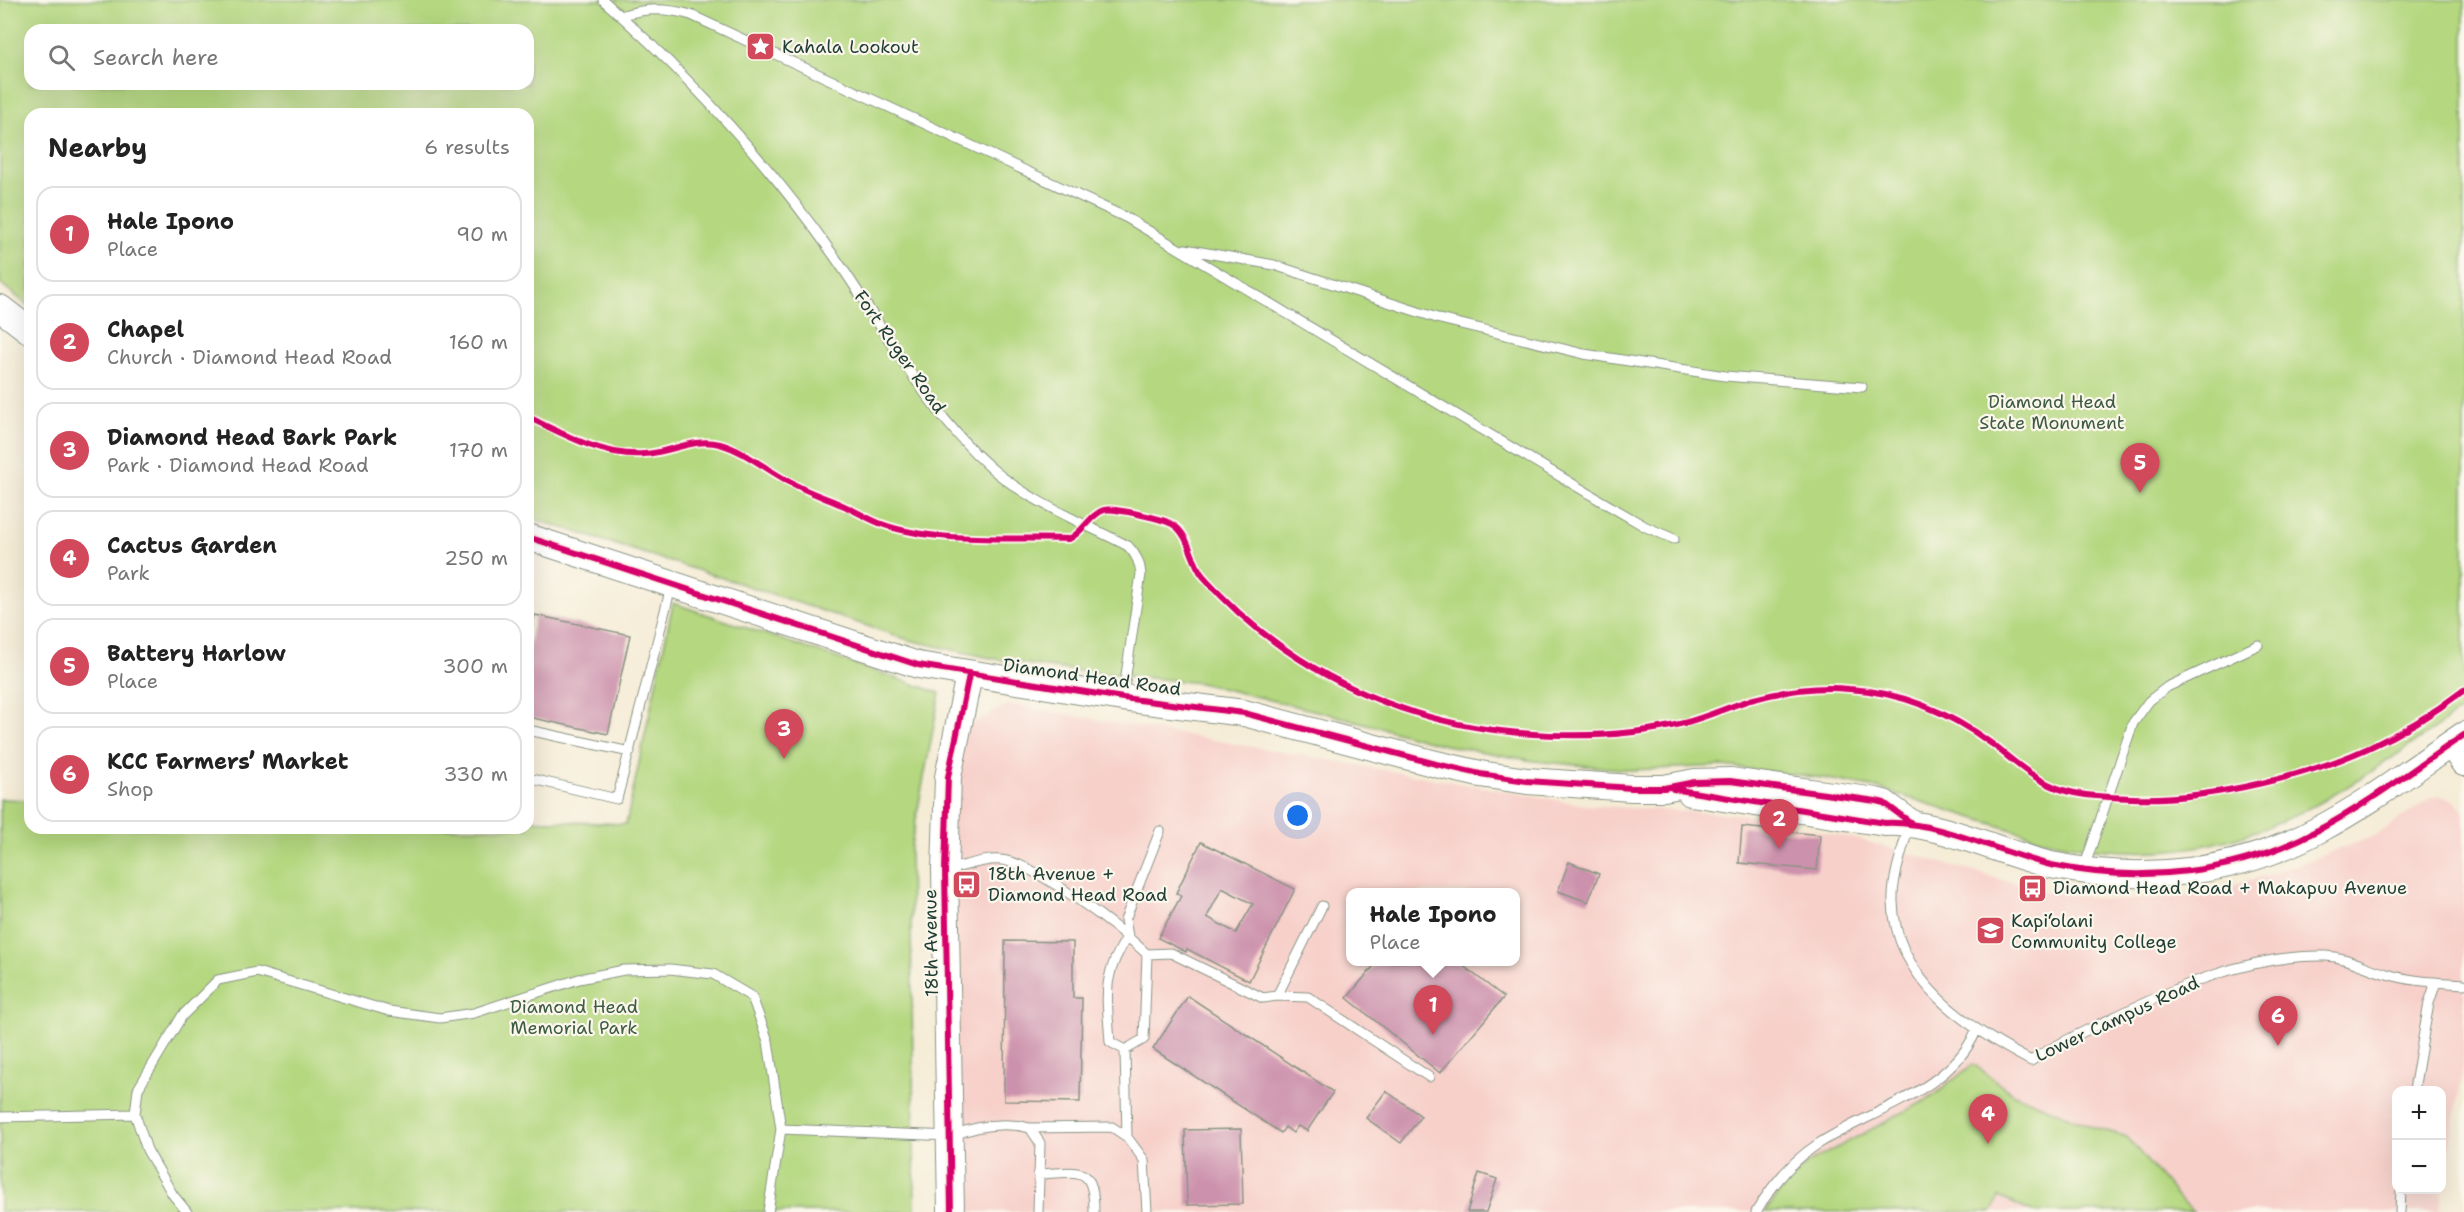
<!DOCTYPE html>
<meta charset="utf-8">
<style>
body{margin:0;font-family:"Shantell Sans",sans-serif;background:#f2f2f2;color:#222}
.controls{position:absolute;right:18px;bottom:18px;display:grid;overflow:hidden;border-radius:12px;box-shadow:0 6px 24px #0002}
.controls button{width:54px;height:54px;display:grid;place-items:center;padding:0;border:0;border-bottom:2px solid #e0e0e0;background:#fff;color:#222;font:30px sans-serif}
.you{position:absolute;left:1298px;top:816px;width:21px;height:21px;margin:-15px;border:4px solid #fff;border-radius:50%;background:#1a73e8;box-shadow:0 0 0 9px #1a73e833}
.badge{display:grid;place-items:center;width:39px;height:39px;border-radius:50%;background:#d1495b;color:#fff;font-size:20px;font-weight:700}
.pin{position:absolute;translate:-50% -50px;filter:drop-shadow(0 2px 3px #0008)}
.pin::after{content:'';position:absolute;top:32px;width:21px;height:18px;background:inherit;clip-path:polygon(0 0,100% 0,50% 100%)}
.popup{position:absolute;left:1346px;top:888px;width:174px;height:78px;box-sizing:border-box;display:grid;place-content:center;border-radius:12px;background:#fff;filter:drop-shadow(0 2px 4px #0005);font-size:20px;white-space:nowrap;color:#767676}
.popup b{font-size:22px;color:#222}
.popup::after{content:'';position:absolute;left:50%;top:100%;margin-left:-12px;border:12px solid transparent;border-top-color:#fff}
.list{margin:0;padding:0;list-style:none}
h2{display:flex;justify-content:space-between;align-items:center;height:78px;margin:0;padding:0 24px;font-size:26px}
h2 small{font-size:20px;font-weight:400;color:#767676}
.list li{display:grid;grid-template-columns:39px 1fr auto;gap:18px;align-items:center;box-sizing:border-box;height:96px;margin:0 12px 12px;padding:0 12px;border:2px solid #e0e0e0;border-radius:18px}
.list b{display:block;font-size:22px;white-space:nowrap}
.list p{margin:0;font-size:20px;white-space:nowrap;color:#767676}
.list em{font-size:20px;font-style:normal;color:#767676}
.icon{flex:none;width:33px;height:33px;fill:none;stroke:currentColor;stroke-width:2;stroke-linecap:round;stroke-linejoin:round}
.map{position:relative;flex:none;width:2464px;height:1212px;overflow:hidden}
.search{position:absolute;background:#fff;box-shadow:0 6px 24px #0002;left:24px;top:24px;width:510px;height:66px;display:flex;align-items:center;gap:15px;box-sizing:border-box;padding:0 21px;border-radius:18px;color:#767676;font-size:22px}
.panel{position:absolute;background:#fff;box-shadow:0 6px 24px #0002;left:24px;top:108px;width:510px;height:726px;border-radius:18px}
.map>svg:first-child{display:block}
.built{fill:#f7d0ca;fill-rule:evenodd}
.green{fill:#b4d77f;stroke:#6a8a5a;stroke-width:1.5;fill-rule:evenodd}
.building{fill:#cc91ac;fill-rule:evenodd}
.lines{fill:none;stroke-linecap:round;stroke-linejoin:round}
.lane-casing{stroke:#8a9485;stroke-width:11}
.secondary-casing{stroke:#8a9485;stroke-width:28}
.lane{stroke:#fff;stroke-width:9}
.secondary{stroke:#fff;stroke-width:26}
.cycleway-casing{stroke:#fbf7ec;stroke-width:10}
.cycleway{stroke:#d6006c;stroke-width:6}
.labels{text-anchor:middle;stroke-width:4.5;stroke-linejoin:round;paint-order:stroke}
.poi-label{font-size:18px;fill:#1f3d34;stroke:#fbf7ec;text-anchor:start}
.street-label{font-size:18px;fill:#1f3d34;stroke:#fbf7ec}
.park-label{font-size:18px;fill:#3d5c43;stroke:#fbf7ec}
</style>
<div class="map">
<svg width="2464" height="1212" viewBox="0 0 2464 1212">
<rect width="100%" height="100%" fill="#fbf7ec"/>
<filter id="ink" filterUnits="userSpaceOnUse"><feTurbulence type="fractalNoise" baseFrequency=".0167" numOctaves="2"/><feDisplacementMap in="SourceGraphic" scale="12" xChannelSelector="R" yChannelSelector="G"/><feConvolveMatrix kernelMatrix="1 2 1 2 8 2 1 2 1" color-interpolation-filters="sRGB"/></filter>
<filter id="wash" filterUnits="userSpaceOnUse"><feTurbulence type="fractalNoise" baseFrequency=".008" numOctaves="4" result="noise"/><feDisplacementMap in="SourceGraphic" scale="24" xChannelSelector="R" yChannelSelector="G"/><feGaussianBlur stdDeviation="1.35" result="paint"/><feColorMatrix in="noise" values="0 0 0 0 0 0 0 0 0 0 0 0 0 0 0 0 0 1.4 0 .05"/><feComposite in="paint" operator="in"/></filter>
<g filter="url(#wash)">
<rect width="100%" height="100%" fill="#f5ecd6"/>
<path class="built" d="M 1008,704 L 1585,805 L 1744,815 L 1865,841 L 2042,891 L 2121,901 L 2207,893 L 2272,874 L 2377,835 L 2430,798 L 2441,796 L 2453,800 L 2464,811 L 2464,1063 L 2439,1212 L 958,1212 L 949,788 L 966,727 ZM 1350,892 L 1516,892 L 1516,962 L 1350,962 ZM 2396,1090 L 2442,1090 L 2442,1190 L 2396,1190 Z"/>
<path class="green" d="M 0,0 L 2464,0 L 2464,708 C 2326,805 2226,880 2048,841 L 1877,788 L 1823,778 L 1723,766 L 1631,770 L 1534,761 L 1440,744 L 1345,718 L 1200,683 L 1054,668 L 995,659 L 909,640 L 742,584 L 528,517 L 528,114 L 30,114 L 30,307 L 0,283 ZM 30,30 L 528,30 L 528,84 L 30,84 Z
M 673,603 L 940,693 L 910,851 L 915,1212 L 0,1212 L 0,799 L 30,800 L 30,828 L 528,828 L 528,820 L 626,824 Z
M 1973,1064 L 2014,1094 L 2093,1127 L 2127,1137 L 2176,1196 L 2193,1212 L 2032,1212 L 1999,1197 L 1992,1212 L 1765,1212 L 1783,1188 L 1808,1163 L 1932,1097 Z"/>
<g id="blocks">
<path class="building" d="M 535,615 L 630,635 L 608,734 L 528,717 L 528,648 Z
M 1742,827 L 1820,835 L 1817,870 L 1739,863 Z
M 1201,842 L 1295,889 L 1249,981 L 1187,949 L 1186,952 L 1158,938 L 1181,896 L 1176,893 ZM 1222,888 L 1253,904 L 1236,933 L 1207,917 Z
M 1569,862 L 1599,874 L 1588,902 L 1558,891 Z
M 1005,941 L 1073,942 L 1073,998 L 1082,998 L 1080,1102 L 1004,1101 Z
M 1377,962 L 1458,962 L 1504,997 L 1440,1073 L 1347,998 Z
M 1188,996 L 1333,1092 L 1307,1131 L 1298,1126 L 1293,1133 L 1285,1127 L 1281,1133 L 1153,1049 Z
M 1386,1091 L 1421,1116 L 1401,1143 L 1366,1118 Z
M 1241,1129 L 1243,1204 L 1187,1205 L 1185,1130 Z
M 1479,1173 L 1497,1179 L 1486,1212 L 1467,1212 Z"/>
</g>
</g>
<g filter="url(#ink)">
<use href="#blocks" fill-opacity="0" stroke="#8a9485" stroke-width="1.5"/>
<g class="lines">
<defs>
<path id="lane" d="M 603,0 C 689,76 768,162 834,256 C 883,325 925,410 990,467 C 1028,501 1083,523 1128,546 C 1136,554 1140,562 1141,574 L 1123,695
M 621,16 C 645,7 667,8 691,15 L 1127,218 L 1608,505 L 1646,527 L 1674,539
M 1185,249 L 1274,265 L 1440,319 L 1584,354 L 1725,376 L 1862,387
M 528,730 L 630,752
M 528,778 L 617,799 L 671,587
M 1909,825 C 1903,849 1892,877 1893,902 C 1895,981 1968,1028 2031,1061 C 2054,1045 2079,1034 2104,1022 C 2172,989 2248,954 2326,956 C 2348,957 2367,969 2387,974 C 2412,982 2438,982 2464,984
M 2084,868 L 2133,723 L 2149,701 L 2167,687 L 2258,645
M 946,870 C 963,867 984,858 1001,860 C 1036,863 1120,929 1147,954
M 1277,996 L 1308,997 L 1429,1077
M 1125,1050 L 1110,1042 C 1107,997 1101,976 1128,936 L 1125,920 L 1160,831
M 2414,1090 L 2429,1003 L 2436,982
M 0,1117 L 135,1114
M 1030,1128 L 1112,1127 L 1127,1137 L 1144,1160 L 1147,1212
M 1127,1137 L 1125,1050 L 1144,1039 L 1147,954 L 1171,953 L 1263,998 L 1277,996 L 1322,906
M 1038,1174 C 1078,1173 1094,1162 1094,1212
M 187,1212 L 173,1195 L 147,1150 L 135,1114 L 138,1089 L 182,1016 L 218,980 L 257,972 L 389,1011 L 440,1018 L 474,1013 L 579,979 L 624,970 L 670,969 L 713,974 L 752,997 L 768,1041 L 781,1129
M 768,1212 L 781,1129 L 951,1136 C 976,1126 1003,1121 1030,1128 L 1040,1143 L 1038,1212
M 1756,1212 C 1772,1185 1792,1161 1818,1144 C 1870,1110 1950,1092 1976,1031
M 2400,1212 L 2401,1190"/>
<path id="secondary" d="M 0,308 L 30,331
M 528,537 L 918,665 L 1123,698 L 1244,713 L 1436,764 L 1480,774 L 1527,781 L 1632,788 L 1664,788 L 1695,782 L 1730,781 L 1876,801 L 1884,803 L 1910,822
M 2451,744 L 2464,763
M 1691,793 L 1885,823 C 1936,820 2000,853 2051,865 C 2142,884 2238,874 2320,829 C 2371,802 2416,767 2464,735
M 951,1212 L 945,870 L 948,777 L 969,675"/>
</defs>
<use href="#lane" class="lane-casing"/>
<use href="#secondary" class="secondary-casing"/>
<use href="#lane" class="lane"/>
<use href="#secondary" class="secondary"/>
<defs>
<path id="cycleway" d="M 528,417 C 563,434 604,457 644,454 C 670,453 693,437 720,444 C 745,451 765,469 788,481 C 805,491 823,497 842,505 C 854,510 866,518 879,523 C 932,544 1011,537 1069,539 C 1083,533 1090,514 1104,510 C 1113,507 1163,519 1172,524 C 1190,534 1191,562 1203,576 C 1258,640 1335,688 1416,713 C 1496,738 1603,743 1684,723 C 1707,717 1728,707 1750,700 C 1782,691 1816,686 1849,689 C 1901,692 1950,713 1992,744 C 2010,758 2027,774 2048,784 C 2074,797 2104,797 2132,798 C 2177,800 2219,793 2262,783 C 2340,765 2400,739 2464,690
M 528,537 L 918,665 L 1123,698 L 1244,713 L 1436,764 L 1480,774 L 1527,781 L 1632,788 L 1664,788 L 1695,782 L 1730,781 L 1876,801 L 1884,803 L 1910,822
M 1673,789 L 1885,823 C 1936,820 2000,853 2051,865 C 2142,884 2238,874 2320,829 C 2371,802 2416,767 2464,735
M 951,1212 L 945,870 L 948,777 L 969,675"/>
</defs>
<use href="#cycleway" class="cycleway-casing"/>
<use href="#cycleway" class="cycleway"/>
</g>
</g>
<defs>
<symbol id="sight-square" viewBox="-11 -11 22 22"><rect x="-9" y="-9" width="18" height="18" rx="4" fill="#d1495b" stroke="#fbf7ec"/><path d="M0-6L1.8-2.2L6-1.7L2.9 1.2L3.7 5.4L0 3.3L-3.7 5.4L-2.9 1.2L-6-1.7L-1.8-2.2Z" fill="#fff"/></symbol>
<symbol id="bus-square" viewBox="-11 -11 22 22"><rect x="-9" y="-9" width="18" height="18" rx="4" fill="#d1495b" stroke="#fbf7ec"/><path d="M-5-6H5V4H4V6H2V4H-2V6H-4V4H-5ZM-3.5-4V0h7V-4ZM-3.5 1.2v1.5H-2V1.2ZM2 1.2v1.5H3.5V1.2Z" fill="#fff"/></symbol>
<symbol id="university-square" viewBox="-11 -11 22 22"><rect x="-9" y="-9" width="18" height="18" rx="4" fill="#d1495b" stroke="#fbf7ec"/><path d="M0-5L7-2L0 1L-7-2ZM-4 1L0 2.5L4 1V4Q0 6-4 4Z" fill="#fff"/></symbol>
</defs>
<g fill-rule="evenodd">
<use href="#sight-square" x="744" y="30" width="33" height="33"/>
<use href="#bus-square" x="950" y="868" width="33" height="33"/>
<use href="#bus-square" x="2016" y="872" width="33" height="33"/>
<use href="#university-square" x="1974" y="914" width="33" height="33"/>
</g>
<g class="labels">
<g class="poi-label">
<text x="782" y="53">Kahala Lookout</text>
<text x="988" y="880">18th Avenue +<tspan x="988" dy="21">Diamond Head Road</tspan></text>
<text x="2053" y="894">Diamond Head Road + Makapuu Avenue</text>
<text x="2011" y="927">Kapi‘olani<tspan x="2011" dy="21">Community College</tspan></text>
</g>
<g class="street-label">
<text transform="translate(900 352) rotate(55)" y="6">Fort Ruger Road</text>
<text transform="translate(1092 677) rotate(8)" y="6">Diamond Head Road</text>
<text transform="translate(931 943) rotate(-91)" y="6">18th Avenue</text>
<text transform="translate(2117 1019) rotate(-25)" y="6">Lower Campus Road</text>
</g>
<g class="park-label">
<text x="2052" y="408">Diamond Head<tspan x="2052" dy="21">State Monument</tspan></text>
<text x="574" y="1013">Diamond Head<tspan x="574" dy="21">Memorial Park</tspan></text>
</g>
</g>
</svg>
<div class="controls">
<button>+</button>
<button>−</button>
</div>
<div class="you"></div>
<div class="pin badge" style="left:1433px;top:1035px">1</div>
<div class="popup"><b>Hale Ipono</b>Place</div>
<div class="pin badge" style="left:1779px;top:849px">2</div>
<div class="pin badge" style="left:784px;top:759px">3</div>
<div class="pin badge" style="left:1988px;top:1144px">4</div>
<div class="pin badge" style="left:2140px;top:493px">5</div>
<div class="pin badge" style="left:2278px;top:1046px">6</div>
<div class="search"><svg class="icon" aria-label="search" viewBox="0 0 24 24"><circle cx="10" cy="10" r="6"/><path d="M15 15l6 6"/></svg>Search here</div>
<section class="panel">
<h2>Nearby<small>6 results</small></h2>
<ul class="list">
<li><span class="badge">1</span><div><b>Hale Ipono</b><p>Place</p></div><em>90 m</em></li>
<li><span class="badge">2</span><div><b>Chapel</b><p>Church · Diamond Head Road</p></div><em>160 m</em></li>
<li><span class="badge">3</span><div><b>Diamond Head Bark Park</b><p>Park · Diamond Head Road</p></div><em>170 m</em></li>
<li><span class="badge">4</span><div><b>Cactus Garden</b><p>Park</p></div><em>250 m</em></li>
<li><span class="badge">5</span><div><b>Battery Harlow</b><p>Place</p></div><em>300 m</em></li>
<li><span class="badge">6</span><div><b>KCC Farmers’ Market</b><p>Shop</p></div><em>330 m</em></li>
</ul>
</section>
</div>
